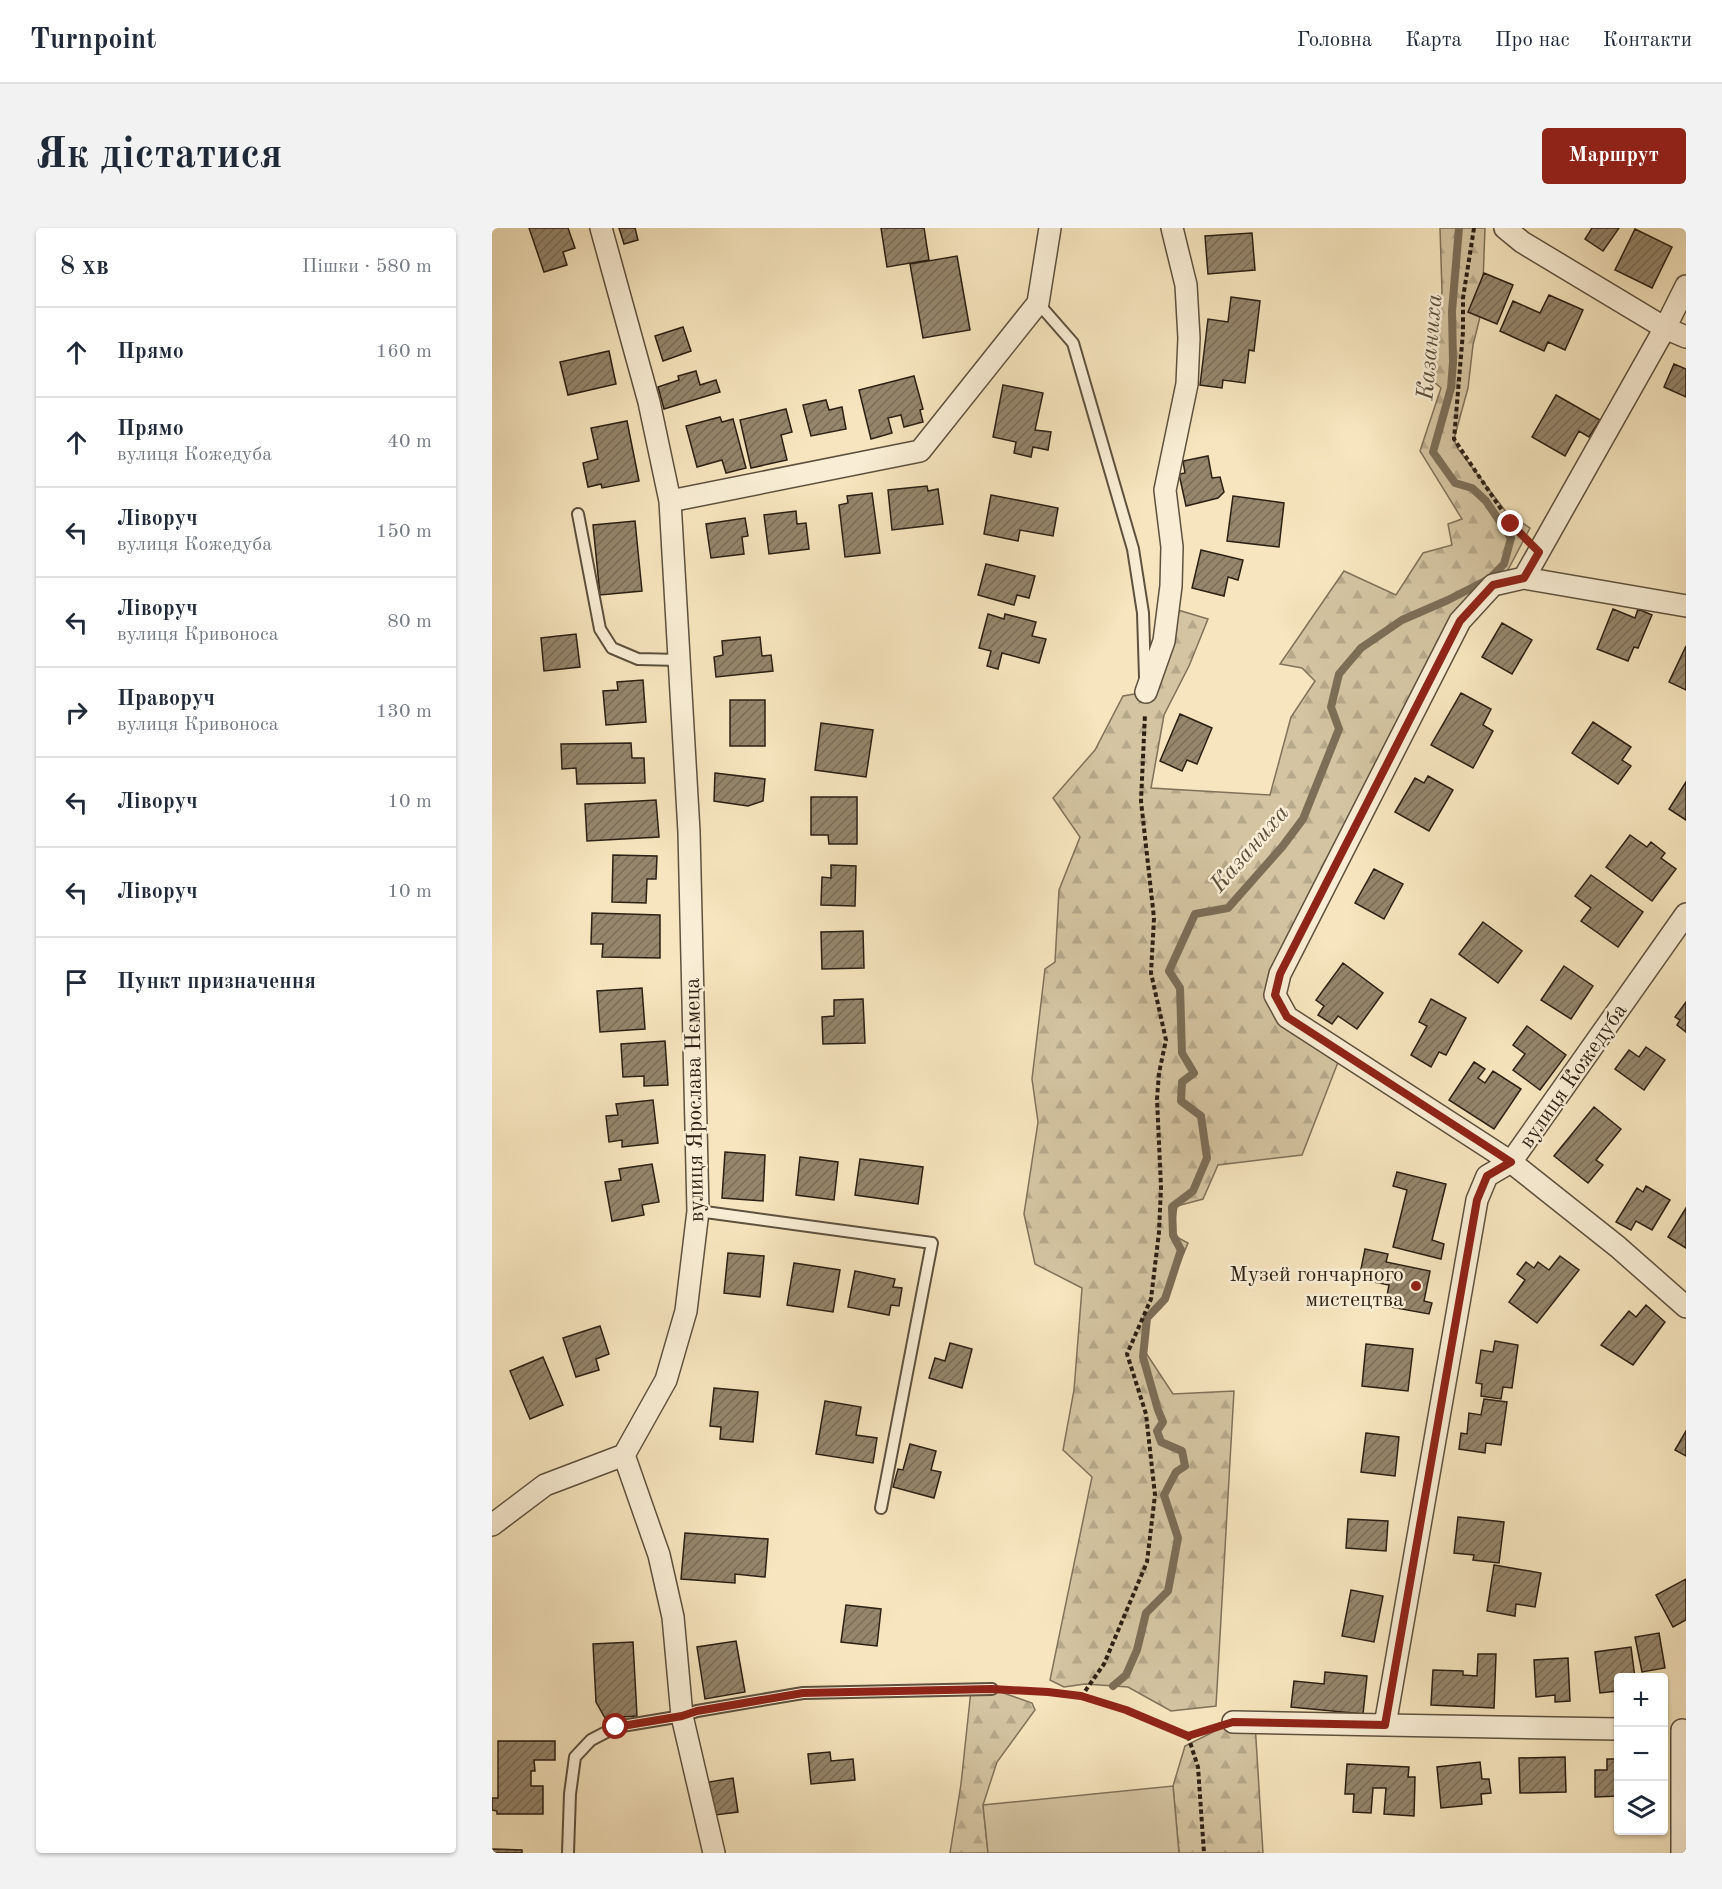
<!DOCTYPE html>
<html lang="uk">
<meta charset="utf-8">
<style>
body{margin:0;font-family:"Old Standard TT",serif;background:#f2f2f3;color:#1f2937}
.controls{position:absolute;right:18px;bottom:18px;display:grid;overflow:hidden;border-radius:6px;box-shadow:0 2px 4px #0004}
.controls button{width:54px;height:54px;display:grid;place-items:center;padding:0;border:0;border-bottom:2px solid #e0e1e3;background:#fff;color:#1f2937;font:30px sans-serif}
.stop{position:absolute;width:18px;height:18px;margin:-14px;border:4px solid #8f2418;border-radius:50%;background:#fff}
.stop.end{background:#8f2418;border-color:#fff;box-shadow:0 2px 6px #0008}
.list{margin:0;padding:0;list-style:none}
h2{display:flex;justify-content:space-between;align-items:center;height:78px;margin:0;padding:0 24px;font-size:26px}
h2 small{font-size:20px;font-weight:400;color:#747a83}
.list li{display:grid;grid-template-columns:39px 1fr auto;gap:18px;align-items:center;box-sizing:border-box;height:90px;padding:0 24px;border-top:2px solid #e0e1e3}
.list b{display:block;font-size:22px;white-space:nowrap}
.list p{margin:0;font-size:20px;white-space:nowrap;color:#747a83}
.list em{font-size:20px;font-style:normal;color:#747a83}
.icon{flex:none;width:33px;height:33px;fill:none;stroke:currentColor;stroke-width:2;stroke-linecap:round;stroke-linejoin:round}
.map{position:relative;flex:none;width:1194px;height:1625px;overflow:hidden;border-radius:6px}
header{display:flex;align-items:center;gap:36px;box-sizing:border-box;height:84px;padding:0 30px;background:#fff;border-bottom:2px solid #e0e1e3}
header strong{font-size:28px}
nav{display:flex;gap:33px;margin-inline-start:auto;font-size:21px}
.intro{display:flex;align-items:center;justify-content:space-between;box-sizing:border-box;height:144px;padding:0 36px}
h1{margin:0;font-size:42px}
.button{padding:15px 27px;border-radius:6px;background:#8f2418;color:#fff;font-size:21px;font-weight:700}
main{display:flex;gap:36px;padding:0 36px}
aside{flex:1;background:#fff;border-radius:6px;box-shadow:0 2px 4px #0004}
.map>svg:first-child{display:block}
.forest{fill:url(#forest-firs);stroke:#80725a;stroke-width:1.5}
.pitch{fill:#d4c4a1;stroke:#80725a;stroke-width:1.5}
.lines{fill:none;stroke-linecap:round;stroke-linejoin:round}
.stream{stroke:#7c6e57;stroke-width:8}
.building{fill:url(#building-hatch);stroke:#2c2014;stroke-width:1.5}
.lane-casing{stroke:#5e513e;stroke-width:14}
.street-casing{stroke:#5e513e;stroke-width:24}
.path{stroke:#2c2014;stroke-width:4;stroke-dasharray:4.5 3;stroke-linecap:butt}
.lane{stroke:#f9eed5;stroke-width:10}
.street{stroke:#f9eed5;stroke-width:21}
.route{stroke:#8f2418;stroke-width:8}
.poi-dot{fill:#8f2418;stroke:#f9eed5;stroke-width:2}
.labels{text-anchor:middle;stroke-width:5;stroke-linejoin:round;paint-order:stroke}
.street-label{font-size:22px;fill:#2c2014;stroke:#f9eed5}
.poi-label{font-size:22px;fill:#2c2014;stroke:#f9eed5;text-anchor:end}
.water-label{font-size:24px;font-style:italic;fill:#5b4e3b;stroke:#f9eed5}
</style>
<header>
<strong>Turnpoint</strong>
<nav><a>Головна</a><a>Карта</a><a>Про нас</a><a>Контакти</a></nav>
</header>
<div class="intro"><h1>Як дістатися</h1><a class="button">Маршрут</a></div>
<main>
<aside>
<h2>8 хв<small>Пішки · 580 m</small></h2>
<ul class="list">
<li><svg class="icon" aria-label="ahead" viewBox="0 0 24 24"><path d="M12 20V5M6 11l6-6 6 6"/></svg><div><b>Прямо</b></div><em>160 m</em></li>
<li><svg class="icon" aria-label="ahead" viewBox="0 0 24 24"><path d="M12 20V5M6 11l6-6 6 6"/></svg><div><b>Прямо</b><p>вулиця Кожедуба</p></div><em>40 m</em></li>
<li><svg class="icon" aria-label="left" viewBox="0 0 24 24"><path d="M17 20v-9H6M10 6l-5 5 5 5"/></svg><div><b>Ліворуч</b><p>вулиця Кожедуба</p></div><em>150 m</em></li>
<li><svg class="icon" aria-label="left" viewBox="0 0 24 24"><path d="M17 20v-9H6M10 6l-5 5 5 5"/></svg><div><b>Ліворуч</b><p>вулиця Кривоноса</p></div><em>80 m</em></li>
<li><svg class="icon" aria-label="right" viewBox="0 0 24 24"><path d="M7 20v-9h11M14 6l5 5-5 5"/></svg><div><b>Праворуч</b><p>вулиця Кривоноса</p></div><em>130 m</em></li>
<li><svg class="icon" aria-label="left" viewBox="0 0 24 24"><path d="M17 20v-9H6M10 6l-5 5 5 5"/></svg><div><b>Ліворуч</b></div><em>10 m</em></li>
<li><svg class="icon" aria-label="left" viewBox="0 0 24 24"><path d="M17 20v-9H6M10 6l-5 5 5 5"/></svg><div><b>Ліворуч</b></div><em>10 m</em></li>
<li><svg class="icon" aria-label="arrive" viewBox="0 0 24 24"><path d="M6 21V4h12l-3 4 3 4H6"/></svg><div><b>Пункт призначення</b></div></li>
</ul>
</aside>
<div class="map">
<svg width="1194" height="1625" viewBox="0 0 1194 1625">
<defs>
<pattern id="forest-firs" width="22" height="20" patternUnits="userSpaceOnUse" patternTransform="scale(1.5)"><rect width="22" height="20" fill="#d4c4a1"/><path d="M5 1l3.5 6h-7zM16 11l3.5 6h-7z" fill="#b6a88a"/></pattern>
<pattern id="building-hatch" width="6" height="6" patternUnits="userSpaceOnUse" patternTransform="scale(1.5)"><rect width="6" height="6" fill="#95866c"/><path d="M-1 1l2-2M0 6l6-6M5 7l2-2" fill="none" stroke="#7a6d58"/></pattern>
</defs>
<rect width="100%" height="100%" fill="#f6e5be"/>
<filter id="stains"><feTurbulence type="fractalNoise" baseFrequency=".00333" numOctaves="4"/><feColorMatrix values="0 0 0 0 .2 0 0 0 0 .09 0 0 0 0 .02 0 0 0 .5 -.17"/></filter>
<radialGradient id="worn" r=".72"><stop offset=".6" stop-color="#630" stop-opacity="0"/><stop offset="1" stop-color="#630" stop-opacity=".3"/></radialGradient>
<path class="forest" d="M 948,0 L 993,0 L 990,81 L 981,117 L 976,160 L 962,211 L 966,221 L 1015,285 L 1038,300 L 1009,355 L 968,393 L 783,767 L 850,824 L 810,927 L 726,937 L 711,971 L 685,978 L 681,1007 L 696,1015 L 669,1080 L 655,1090 L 654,1125 L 681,1166 L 742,1163 L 724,1478 L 679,1483 L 636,1459 L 593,1456 L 572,1459 L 558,1452 L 600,1249 L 571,1222 L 582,1162 L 590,1060 L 543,1036 L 532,986 L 546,894 L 540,851 L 553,741 L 563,734 L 567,662 L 588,609 L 561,570 L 603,522 L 631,468 L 654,464 L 676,379 L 716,391 L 697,438 L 672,487 L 659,560 L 778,567 L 799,489 L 823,453 L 810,440 L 788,436 L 852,343 L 904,367 L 931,325 L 960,317 L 956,296 L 970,291 L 928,223 L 949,160 L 935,148 L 950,64 Z
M 500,1461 L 540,1475 L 543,1482 L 505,1534 L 491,1577 L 496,1625 L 458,1625 L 469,1556 L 479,1462 Z
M 741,1494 L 763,1495 L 771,1625 L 687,1625 L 681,1558 L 693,1518 Z"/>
<path class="pitch" d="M 681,1558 L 687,1625 L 496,1625 L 491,1577 Z"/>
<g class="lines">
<path class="stream" d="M 621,1458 L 634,1447 L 645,1422 L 654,1385 L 676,1363 L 686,1310 L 672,1267 L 684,1244 L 693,1238 L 690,1223 L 669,1214 L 665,1203 L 671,1194 L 666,1182 L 651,1129 L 655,1090 L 673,1071 L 689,1022 L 681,1007 L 680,979 L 701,963 L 715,930 L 709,888 L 689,873 L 690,854 L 702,845 L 690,825 L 688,760 L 677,743 L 703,686 L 736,680 L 790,619 L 811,591 L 847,501 L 839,479 L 847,446 L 869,420 L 910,392 L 956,372 L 997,351 L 1012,336 L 1019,310 L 994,273 L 980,260 L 963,255 L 941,224 L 959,160 L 961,134 L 960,83 L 967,0"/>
</g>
<path class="building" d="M 37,0 L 76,0 L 83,20 L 71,24 L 75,37 L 52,44 Z
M 127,0 L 143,0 L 146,12 L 132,16 Z
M 389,0 L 432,0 L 437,32 L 395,39 Z
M 1100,0 L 1127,0 L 1111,23 L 1093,11 Z
M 1143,1 L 1180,19 L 1160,60 L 1123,42 Z
M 760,5 L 763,42 L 716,46 L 713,8 Z
M 465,28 L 478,102 L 431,110 L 418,36 Z
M 992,45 L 1021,57 L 1005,96 L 976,84 Z
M 1057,67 L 1091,82 L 1073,122 L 1056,114 L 1052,123 L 1008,103 L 1021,73 L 1048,85 Z
M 739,69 L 768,73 L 762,123 L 757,122 L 753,155 L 731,152 L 730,160 L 708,157 L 716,91 L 736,94 Z
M 191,99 L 199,123 L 171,133 L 163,108 Z
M 117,123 L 124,156 L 76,167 L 68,134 Z
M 1182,136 L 1194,141 L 1194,169 L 1172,159 Z
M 204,143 L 208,157 L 224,152 L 228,164 L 172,181 L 166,159 L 187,152 L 186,148 Z
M 422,148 L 431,181 L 428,182 L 431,194 L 412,199 L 409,187 L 396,190 L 400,205 L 379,211 L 367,162 Z
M 511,157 L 551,165 L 543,202 L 559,204 L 556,222 L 541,219 L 539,229 L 522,225 L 524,214 L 501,209 Z
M 1064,167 L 1108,192 L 1097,209 L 1087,203 L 1073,228 L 1040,209 Z
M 334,172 L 337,182 L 350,179 L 354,201 L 319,208 L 311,177 Z
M 294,181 L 300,204 L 289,207 L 295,232 L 259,240 L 248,192 Z
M 228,189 L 230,194 L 241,191 L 254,240 L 234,245 L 230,232 L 205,239 L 194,198 Z
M 135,193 L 147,253 L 110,260 L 109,256 L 96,259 L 91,235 L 106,231 L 99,200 Z
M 716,228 L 720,250 L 728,249 L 732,264 L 726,270 L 694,278 L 687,246 L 693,245 L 691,233 Z
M 435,258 L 436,263 L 446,261 L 451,296 L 400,302 L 396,262 Z
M 380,265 L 388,325 L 353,329 L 347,277 L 356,275 L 355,268 Z
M 499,267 L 566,280 L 561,308 L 528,302 L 526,313 L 492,306 Z
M 741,268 L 792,275 L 787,319 L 735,313 Z
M 304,283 L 305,296 L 314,295 L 317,321 L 277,326 L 272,287 Z
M 253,290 L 256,308 L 250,309 L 252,326 L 219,330 L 214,296 Z
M 143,293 L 150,363 L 108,367 L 101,297 Z
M 709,322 L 751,332 L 746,352 L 736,349 L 732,368 L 700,360 Z
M 494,336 L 543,348 L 537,370 L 525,367 L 522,377 L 486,367 Z
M 1121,381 L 1143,390 L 1146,381 L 1160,387 L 1146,420 L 1142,419 L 1136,433 L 1105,421 Z
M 496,386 L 512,391 L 513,386 L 544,394 L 540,408 L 554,411 L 547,435 L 510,425 L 506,441 L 495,438 L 499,423 L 487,420 Z
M 1010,395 L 1040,412 L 1020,446 L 990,429 Z
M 84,406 L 88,439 L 52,443 L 49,410 Z
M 268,409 L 270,428 L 279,427 L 281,443 L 224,449 L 222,429 L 231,427 L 230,413 Z
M 1194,418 L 1194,462 L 1177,454 Z
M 151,452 L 154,494 L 114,497 L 111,463 L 126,462 L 125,454 Z
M 969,465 L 999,481 L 991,497 L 1001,503 L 981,540 L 939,517 Z
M 238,472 L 273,472 L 273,518 L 238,518 Z
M 688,486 L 720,500 L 705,536 L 695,532 L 690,543 L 668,533 Z
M 1101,494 L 1139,519 L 1130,532 L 1139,538 L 1126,556 L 1080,525 Z
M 329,495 L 381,502 L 374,549 L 323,542 Z
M 139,515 L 140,530 L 152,530 L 153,555 L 85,556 L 84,540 L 70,541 L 69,516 Z
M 223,545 L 273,551 L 271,573 L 256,578 L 222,573 Z
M 936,548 L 961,562 L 937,603 L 903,584 L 923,550 L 932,555 Z
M 1194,554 L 1194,592 L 1177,581 Z
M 319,569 L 365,569 L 365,616 L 337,616 L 336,607 L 319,607 Z
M 164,572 L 167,609 L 95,613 L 93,576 Z
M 1138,607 L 1155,619 L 1159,614 L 1173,625 L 1169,630 L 1184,641 L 1160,673 L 1114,639 Z
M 121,627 L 165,628 L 164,651 L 155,651 L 154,675 L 120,674 Z
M 339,637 L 364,638 L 363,678 L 329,677 L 330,649 L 339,650 Z
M 882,641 L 911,656 L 892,691 L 863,675 Z
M 1099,647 L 1151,684 L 1126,719 L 1089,693 L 1099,680 L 1083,668 Z
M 100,685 L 168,687 L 168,730 L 110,729 L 111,716 L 99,716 Z
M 991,694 L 1030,723 L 1006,755 L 967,726 Z
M 371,703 L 372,740 L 330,741 L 329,704 Z
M 851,735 L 891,765 L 865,801 L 846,788 L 840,796 L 826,787 L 832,778 L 824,772 Z
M 1072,738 L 1101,758 L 1079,791 L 1049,772 Z
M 150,760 L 153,801 L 108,804 L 105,763 Z
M 371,771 L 373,815 L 331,816 L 330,789 L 342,788 L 342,772 Z
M 939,771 L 974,790 L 954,827 L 947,824 L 939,839 L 919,827 L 935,798 L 927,794 Z
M 1194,774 L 1194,804 L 1185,797 L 1188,792 L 1183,789 Z
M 1035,798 L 1074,827 L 1048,862 L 1021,842 L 1033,826 L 1021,817 Z
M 173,813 L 176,857 L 152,858 L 152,848 L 131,849 L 129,816 Z
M 1154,819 L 1173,832 L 1152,862 L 1123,841 L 1137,822 L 1147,829 Z
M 982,834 L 993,841 L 986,850 L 993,855 L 1001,843 L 1029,861 L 1002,901 L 957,872 Z
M 161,872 L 166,915 L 130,919 L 130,912 L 117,914 L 114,888 L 126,887 L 124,876 Z
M 1102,879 L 1129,901 L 1104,932 L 1111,937 L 1096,955 L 1062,928 Z
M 233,924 L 273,927 L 271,973 L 230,970 Z
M 308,929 L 346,934 L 342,972 L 304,967 Z
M 368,931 L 431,939 L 426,976 L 363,967 Z
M 160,936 L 167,974 L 150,977 L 152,987 L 120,993 L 113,954 L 129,952 L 127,941 Z
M 905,944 L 954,956 L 940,1012 L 952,1016 L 949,1031 L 901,1019 L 915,962 L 901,958 Z
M 1154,958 L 1178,972 L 1160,1002 L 1144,993 L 1139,1002 L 1124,994 L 1145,960 L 1151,964 Z
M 1194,980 L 1194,1020 L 1176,1009 Z
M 873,1021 L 896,1026 L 894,1034 L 938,1043 L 932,1073 L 940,1075 L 937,1086 L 893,1078 L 897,1057 L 867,1051 Z
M 236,1025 L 272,1028 L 268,1069 L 232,1065 Z
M 1068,1028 L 1087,1042 L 1045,1095 L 1017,1074 L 1033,1052 L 1025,1046 L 1034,1034 L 1042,1040 L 1046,1034 L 1057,1042 Z
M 302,1035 L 348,1042 L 341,1084 L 295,1077 Z
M 363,1043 L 403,1051 L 401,1059 L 410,1060 L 407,1078 L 399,1077 L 397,1087 L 356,1079 Z
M 1154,1077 L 1173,1094 L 1141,1137 L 1109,1117 L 1137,1083 L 1144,1089 Z
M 108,1098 L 117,1126 L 104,1131 L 107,1142 L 84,1149 L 71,1110 Z
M 1003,1113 L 1026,1117 L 1020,1160 L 1011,1159 L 1009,1171 L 989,1168 L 990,1156 L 984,1155 L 989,1122 L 1001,1124 Z
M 458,1115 L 480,1121 L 470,1160 L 437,1150 L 443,1130 L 453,1133 Z
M 874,1116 L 921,1121 L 916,1163 L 870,1158 Z
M 51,1129 L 71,1177 L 38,1191 L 18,1143 Z
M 222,1160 L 266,1164 L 261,1214 L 228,1211 L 229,1199 L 218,1198 Z
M 992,1171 L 1015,1174 L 1009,1217 L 994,1215 L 993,1225 L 967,1221 L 969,1205 L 975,1206 L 977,1185 L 989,1187 Z
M 333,1173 L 369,1179 L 364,1207 L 385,1210 L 381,1235 L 324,1226 Z
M 1194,1203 L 1194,1228 L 1183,1222 Z
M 874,1205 L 907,1209 L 903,1248 L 869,1244 Z
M 418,1216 L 444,1223 L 439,1242 L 449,1244 L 442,1270 L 401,1259 L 406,1241 L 411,1242 Z
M 966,1289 L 1012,1294 L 1007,1335 L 981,1332 L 982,1327 L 962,1325 Z
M 856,1291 L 896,1293 L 894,1323 L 854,1320 Z
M 193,1305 L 276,1311 L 273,1349 L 243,1346 L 243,1355 L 189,1351 Z
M 1002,1337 L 1049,1345 L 1043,1379 L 1024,1376 L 1023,1388 L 995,1383 Z
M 1194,1351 L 1194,1392 L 1181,1399 L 1164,1367 Z
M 859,1362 L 891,1368 L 882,1414 L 850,1408 Z
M 354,1377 L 389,1381 L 385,1418 L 349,1414 Z
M 1167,1405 L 1173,1440 L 1150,1444 L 1143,1409 Z
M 244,1413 L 253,1464 L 213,1471 L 205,1419 Z
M 141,1414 L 145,1488 L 113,1490 L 104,1474 L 101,1416 Z
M 1139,1419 L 1143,1450 L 1126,1450 L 1126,1463 L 1108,1465 L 1103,1424 Z
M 986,1426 L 1004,1426 L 1002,1480 L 939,1477 L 941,1442 L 971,1443 L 971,1447 L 985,1448 Z
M 1076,1430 L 1078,1473 L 1063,1474 L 1063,1467 L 1044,1469 L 1042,1432 Z
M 833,1444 L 875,1448 L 871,1486 L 799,1479 L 802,1453 L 832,1456 Z
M 6,1513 L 63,1513 L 63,1532 L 42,1532 L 43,1543 L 39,1543 L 39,1558 L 51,1558 L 51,1586 L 5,1586 L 5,1583 L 0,1582 L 0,1570 L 6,1570 Z
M 338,1524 L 339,1533 L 361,1531 L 363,1552 L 319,1556 L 316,1526 Z
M 1073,1529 L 1074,1564 L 1028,1565 L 1027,1530 Z
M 1115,1531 L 1126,1531 L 1126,1568 L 1103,1569 L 1103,1542 L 1115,1542 Z
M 988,1534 L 990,1551 L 997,1551 L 999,1565 L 989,1566 L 990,1576 L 949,1580 L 945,1539 Z
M 855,1536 L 917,1539 L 916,1549 L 923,1549 L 922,1588 L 892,1586 L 894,1560 L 881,1560 L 879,1585 L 861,1584 L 862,1566 L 853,1566 Z
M 241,1550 L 246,1584 L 223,1587 L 217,1554 Z
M 0,1621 L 30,1622 L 30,1625 L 0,1625 Z"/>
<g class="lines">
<defs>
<path id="lane" d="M 546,75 L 581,115 L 641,321 L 651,385 L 653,449
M 86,286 L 108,401 L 120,420 L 146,431 L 187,432
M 206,983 L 440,1015 L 389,1280
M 76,1625 L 78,1566 L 83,1529 L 99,1512 L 124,1499 L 190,1488 L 205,1483 L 311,1465 L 500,1461"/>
<path id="street" d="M 109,0 L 157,174 L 178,273 L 197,604 L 206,983 L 194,1083 L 174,1152 L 132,1227 L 167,1327 L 181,1389 L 190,1488 L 222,1625
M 1013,0 L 1030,14 L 1173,100 L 1194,109
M 178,273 L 428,223 L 546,75 L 558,0
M 1032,350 L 1173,100 L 1194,58
M 1194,378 L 1032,350 L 1001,357 L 968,393 L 788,746 L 783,767 L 795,789 L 1019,934 L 1126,1019 L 1194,1079
M 654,464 L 672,413 L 679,358 L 680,319 L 673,262 L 695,156 L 697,110 L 694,57 L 680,0
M 0,1297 L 53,1257 L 132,1227
M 741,1494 L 893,1497 L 985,972 L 995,948 L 1019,934 L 1194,686
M 893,1497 L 1126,1501
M 1190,1502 L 1190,1625"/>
</defs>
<use href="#lane" class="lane-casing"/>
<use href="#street" class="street-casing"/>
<path class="path" d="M 982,0 L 971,70 L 971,104 L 962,211 L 1019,296 L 1031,309
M 516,1462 L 556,1464 L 589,1469 L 634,1482 L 696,1508 L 721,1500
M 589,1469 L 612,1436 L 655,1334 L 663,1267 L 654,1186 L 635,1126 L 659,1071 L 667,1004 L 669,959 L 665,871 L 667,845 L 674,812 L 659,745 L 662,690 L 649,573 L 653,486
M 696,1508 L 706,1539 L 712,1625"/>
<use href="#lane" class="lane"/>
<use href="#street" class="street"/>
</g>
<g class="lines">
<path class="route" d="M 124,1499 L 190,1488 L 205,1483 L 311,1465 L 500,1461 L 556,1464 L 589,1468 L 634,1482 L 696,1508 L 741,1494 L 893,1497 L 985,972 L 995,948 L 1019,934 L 795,789 L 783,767 L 788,746 L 968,393 L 1001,357 L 1032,350 L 1047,324 L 1019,296"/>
</g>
<circle class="poi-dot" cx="924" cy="1058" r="6"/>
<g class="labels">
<g class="street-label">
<text transform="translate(1080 847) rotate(-55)" y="8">вулиця Кожедуба</text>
<text transform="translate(201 872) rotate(-91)" y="8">вулиця Ярослава Нємеца</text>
</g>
<g class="poi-label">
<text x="912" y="1053">Музей гончарного<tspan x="912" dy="25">мистецтва</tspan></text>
</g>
<g class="water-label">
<text transform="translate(937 119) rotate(-85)" y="8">Казаниха</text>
<text transform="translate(757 620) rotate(-49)" y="8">Казаниха</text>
</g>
</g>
<rect width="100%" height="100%" filter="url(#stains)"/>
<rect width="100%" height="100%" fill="url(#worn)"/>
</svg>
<div class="controls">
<button>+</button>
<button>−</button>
<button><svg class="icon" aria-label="layers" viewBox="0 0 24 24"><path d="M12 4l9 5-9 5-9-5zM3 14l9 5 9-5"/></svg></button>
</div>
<div class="stop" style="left:124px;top:1499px"></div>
<div class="stop end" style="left:1019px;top:296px"></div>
</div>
</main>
